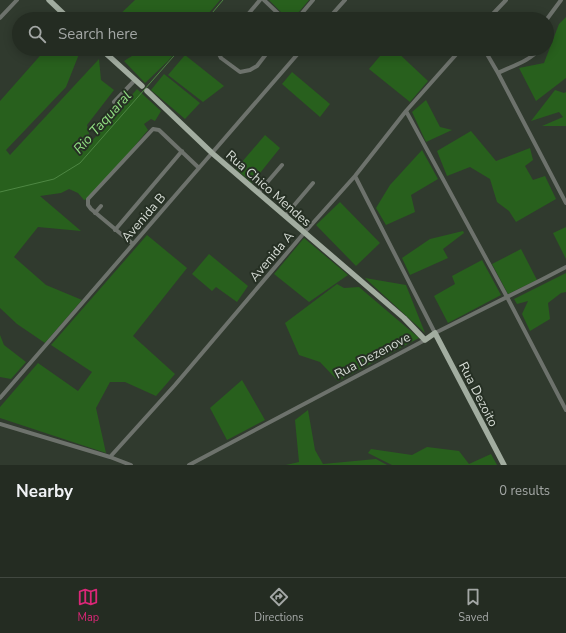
<!DOCTYPE html>
<style>
body{margin:0;font-family:"Nunito Sans",sans-serif;background:#2c342a;color:#f1f3f6}
.list{margin:0;padding:0;list-style:none}
h2{display:flex;justify-content:space-between;align-items:center;height:52px;margin:0;padding:0 16px;font-size:17px}
h2 small{font-size:13px;font-weight:400;color:#a3a7a5}
.icon{flex:none;width:22px;height:22px;fill:none;stroke:currentColor;stroke-width:2;stroke-linecap:round;stroke-linejoin:round}
.map{position:relative;flex:none;width:566px;height:465px;overflow:hidden}
.search{position:absolute;background:#242c22;box-shadow:0 2px 10px #0003;left:12px;right:12px;top:12px;height:44px;display:flex;align-items:center;gap:10px;box-sizing:border-box;padding:0 14px;border-radius:22px;color:#a3a7a5;font-size:15px}
.sheet{height:112px;background:#242c22}
nav{display:flex;justify-content:space-around;align-items:center;box-sizing:border-box;height:56px;border-top:1px solid #414840;background:#242c22;font-size:11px;color:#a3a7a5}
nav a{display:grid;justify-items:center;gap:2px}
nav .on{color:#db2777}
.map>svg:first-child{display:block}
.green{fill:#28601d}
.lines{fill:none;stroke-linecap:round;stroke-linejoin:round}
.stream{stroke:#4e8743;stroke-width:1}
.minor{stroke:#6d726c;stroke-width:4}
.major{stroke:#a2ada0;stroke-width:5.5}
.labels{text-anchor:middle;stroke-width:4;stroke-linejoin:round;paint-order:stroke}
.street-label{font-size:13px;fill:#d6dcd5;stroke:#263024}
.water-label{font-size:14px;font-style:italic;fill:#90dd81;stroke:#263024}
</style>
<div class="map">
<svg width="566" height="465" viewBox="0 0 566 465">
<rect width="100%" height="100%" fill="#303a2e"/>
<path class="green" d="M 135,0 L 220,0 L 204,19 L 115,19 Z
M 269,0 L 309,0 L 293,19 L 288,19 Z
M 566,17 L 566,78 L 536,101 L 519,68 L 544,63 L 559,24 Z
M 46,49 L 81,49 L 66,87 L 6,150 L 10,155 L 99,59 L 101,80 L 114,90 L 87,125 L 91,142 L 137,89 L 161,111 L 155,121 L 151,119 L 144,124 L 148,130 L 91,198 L 84,200 L 78,193 L 69,189 L 61,193 L 40,196 L 81,231 L 38,227 L 14,257 L 46,285 L 82,300 L 45,343 L 17,324 L 0,308 L 0,101 Z
M 141,49 L 178,49 L 168,61 L 145,83 L 124,61 L 140,51 Z
M 386,49 L 394,49 L 428,81 L 410,102 L 369,69 Z
M 185,55 L 224,86 L 203,102 L 168,75 Z
M 292,72 L 330,104 L 320,117 L 282,84 Z
M 164,74 L 200,103 L 185,119 L 151,90 Z
M 555,90 L 564,93 L 566,92 L 566,126 L 542,126 L 563,117 L 559,112 L 531,121 Z
M 426,100 L 440,127 L 452,130 L 426,142 L 412,112 Z
M 471,131 L 496,161 L 530,148 L 533,160 L 525,166 L 533,180 L 545,176 L 556,199 L 516,222 L 509,211 L 497,202 L 490,179 L 470,167 L 447,176 L 437,151 Z
M 265,135 L 280,148 L 252,183 L 236,169 Z
M 422,150 L 438,179 L 411,195 L 415,212 L 386,225 L 376,208 L 390,185 Z
M 340,202 L 380,243 L 356,266 L 316,225 Z
M 566,227 L 566,259 L 553,233 Z
M 463,231 L 464,233 L 443,249 L 448,258 L 410,275 L 402,258 L 430,239 Z
M 147,235 L 187,268 L 133,336 L 175,374 L 156,396 L 125,382 L 110,382 L 96,408 L 106,453 L 0,418 L 0,407 L 38,363 L 78,391 L 92,372 L 51,345 Z
M 304,238 L 348,275 L 309,302 L 274,274 Z
M 521,249 L 537,280 L 508,294 L 492,264 Z
M 209,254 L 248,286 L 237,302 L 216,287 L 212,291 L 192,274 Z
M 482,260 L 501,295 L 448,323 L 434,296 L 455,284 L 452,276 Z
M 566,273 L 566,292 L 561,293 L 548,303 L 550,319 L 530,331 L 522,314 L 528,301 L 517,304 L 514,299 Z
M 365,278 L 406,285 L 425,333 Z
M 337,284 L 344,288 L 359,287 L 419,338 L 338,381 L 320,362 L 299,355 L 285,323 Z
M 0,335 L 4,345 L 26,362 L 11,379 L 0,377 Z
M 242,380 L 265,420 L 227,440 L 210,408 Z
M 308,410 L 315,450 L 323,464 L 376,459 L 387,465 L 286,465 L 299,462 L 295,420 Z
M 427,447 L 459,451 L 469,464 L 491,454 L 497,465 L 392,465 L 368,453 L 371,449 L 412,455 Z"/>
<g class="lines">
<path class="stream" d="M 207,19 L 223,0
M 0,192 L 54,179 L 80,163 L 180,49"/>
<path class="minor" d="M 264,0 L 284,19
M 0,18 L 17,0
M 244,19 L 260,0
M 297,19 L 313,0
M 328,19 L 345,0
M 488,19 L 506,0
M 547,19 L 561,0
M 220,49 L 219,54 L 221,58 L 240,72 L 250,70 L 257,66 L 270,49
M 484,49 L 498,73 L 566,203
M 498,73 C 510,67 532,60 539,49
M 114,102 L 135,80
M 406,111 L 507,297 L 566,410
M 355,176 L 435,333 L 541,280 L 566,267
M 258,193 L 282,165
M 95,213 L 101,206
M 285,216 L 313,183
M 115,230 L 182,151
M 133,244 L 91,209 L 88,205 L 88,199 L 153,129 L 159,130 L 199,168
M 0,398 L 199,168 L 302,49
M 0,424 L 110,457 L 131,465
M 110,457 L 175,385 L 304,233 L 355,176 L 406,111 L 461,49
M 189,465 L 425,340"/>
<path class="major" d="M 49,0 L 69,19
M 101,49 L 142,86
M 147,91 L 212,153 L 404,318 L 425,340 L 435,333 L 504,465"/>
</g>
<g class="labels">
<g class="street-label">
<text transform="translate(269 188) rotate(41)" y="5">Rua Chico Mendes</text>
<text transform="translate(143 217) rotate(-49)" y="5">Avenida B</text>
<text transform="translate(271 256) rotate(-50)" y="5">Avenida A</text>
<text transform="translate(372 355) rotate(-28)" y="5">Rua Dezenove</text>
<text transform="translate(479 394) rotate(63)" y="5">Rua Dezoito</text>
</g>
<g class="water-label">
<text transform="translate(102 122) rotate(-48)" y="5">Rio Taquaral</text>
</g>
</g>
</svg>
<div class="search"><svg class="icon" aria-label="search" viewBox="0 0 24 24"><circle cx="10" cy="10" r="6"/><path d="M15 15l6 6"/></svg>Search here</div>
</div>
<section class="sheet">
<h2>Nearby<small>0 results</small></h2>
<ul class="list">
</ul>
</section>
<nav>
<a class="on"><svg class="icon" aria-label="map" viewBox="0 0 24 24"><path d="M3 6l6-2 6 2 6-2v14l-6 2-6-2-6 2zM9 4v14M15 6v14"/></svg>Map</a>
<a><svg class="icon" aria-label="directions" viewBox="0 0 24 24"><path d="M12 3l9 9-9 9-9-9zM9 14v-3h6M13 9l2 2-2 2"/></svg>Directions</a>
<a><svg class="icon" aria-label="saved" viewBox="0 0 24 24"><path d="M7 4h10v16l-5-4-5 4z"/></svg>Saved</a>
</nav>
